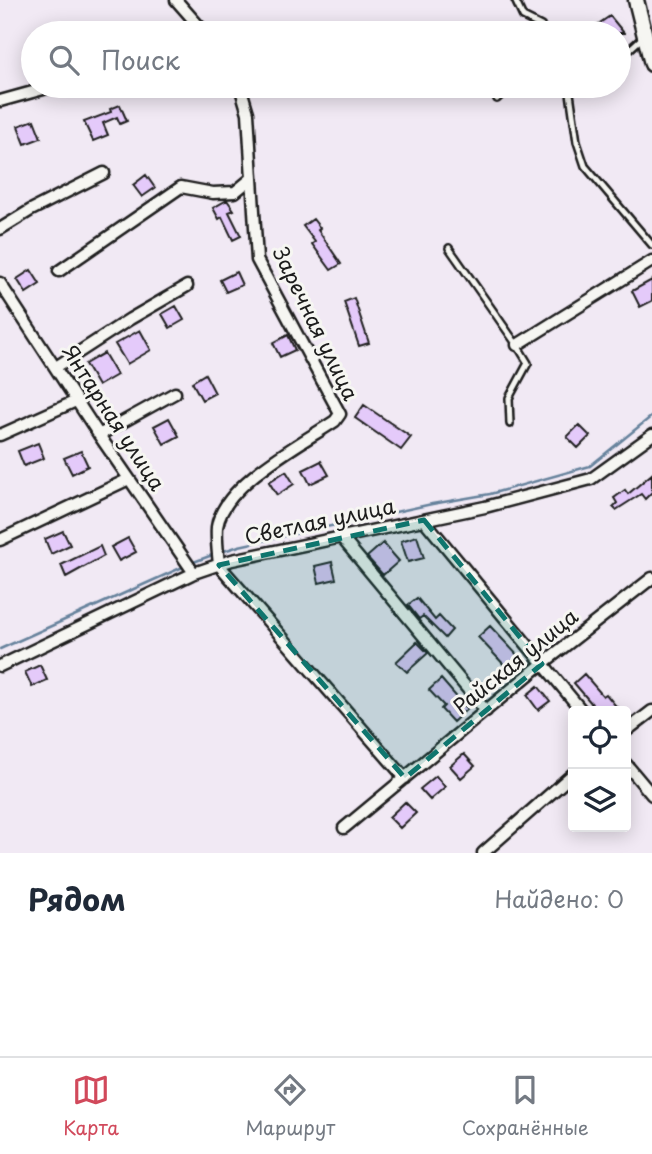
<!DOCTYPE html>
<html lang="ru">
<meta charset="utf-8">
<style>
body{margin:0;font-family:"Playpen Sans",sans-serif;background:#f6f6f7;color:#1f2937}
.controls{position:absolute;right:21px;bottom:21px;display:grid;overflow:hidden;border-radius:7px;box-shadow:0 4px 18px #0003}
.controls button{width:63px;height:63px;display:grid;place-items:center;padding:0;border:0;border-bottom:2px solid #e0e1e3;background:#fff;color:#1f2937;font:35px sans-serif}
.list{margin:0;padding:0;list-style:none}
h2{display:flex;justify-content:space-between;align-items:center;height:91px;margin:0;padding:0 28px;font-size:30px}
h2 small{font-size:23px;font-weight:400;color:#747a83}
.icon{flex:none;width:38px;height:38px;fill:none;stroke:currentColor;stroke-width:2;stroke-linecap:round;stroke-linejoin:round}
.map{position:relative;flex:none;width:652px;height:853px;overflow:hidden}
.search{position:absolute;background:#fff;box-shadow:0 4px 18px #0003;left:21px;right:21px;top:21px;height:77px;display:flex;align-items:center;gap:18px;box-sizing:border-box;padding:0 24px;border-radius:38px;color:#747a83;font-size:26px}
.sheet{height:203px;background:#fff}
nav{display:flex;justify-content:space-around;align-items:center;box-sizing:border-box;height:98px;border-top:2px solid #e0e1e3;background:#fff;font-size:19px;color:#747a83}
nav a{display:grid;justify-items:center;gap:4px}
nav .on{color:#d1495b}
.map>svg:first-child{display:block}
.lines{fill:none;stroke-linecap:round;stroke-linejoin:round}
.stream{stroke:#66829c;stroke-width:2.5}
.building{fill:#e4cafa;stroke:#1c1c1c;stroke-width:2}
.lane-casing{stroke:#1c1c1c;stroke-width:10}
.street-casing{stroke:#1c1c1c;stroke-width:15}
.secondary-casing{stroke:#1c1c1c;stroke-width:19}
.lane{stroke:#f6f6f2;stroke-width:5}
.street{stroke:#f6f6f2;stroke-width:10}
.secondary{stroke:#f6f6f2;stroke-width:14}
.marked{fill:#0f766e;fill-opacity:0.2;stroke:#0f766e;stroke-width:5;stroke-dasharray:14 9;stroke-linejoin:round}
.labels{text-anchor:middle;stroke-width:6;stroke-linejoin:round;paint-order:stroke}
.street-label{font-size:21px;fill:#1c1c1c;stroke:#f6f6f2}
</style>
<div class="map">
<svg width="652" height="853" viewBox="0 0 652 853">
<rect width="100%" height="100%" fill="#f1e9f4"/>
<filter id="ink" filterUnits="userSpaceOnUse"><feTurbulence type="fractalNoise" baseFrequency=".0143" numOctaves="2"/><feDisplacementMap in="SourceGraphic" scale="14" xChannelSelector="R" yChannelSelector="G"/><feConvolveMatrix kernelMatrix="1 2 1 2 8 2 1 2 1" color-interpolation-filters="sRGB"/></filter>
<g filter="url(#ink)">
<g class="lines">
<path class="stream" d="M 221,552 L 239,546 L 432,504 L 490,494 L 590,466 L 652,416
M 191,563 L 215,554
M 0,649 L 185,566"/>
</g>
<path class="building" d="M 610,16 L 624,33 L 585,33 Z
M 120,105 L 127,121 L 120,124 L 117,117 L 103,123 L 108,135 L 93,141 L 84,122 L 111,112 L 110,109 Z
M 34,120 L 41,138 L 25,144 L 18,126 Z
M 146,175 L 155,188 L 142,197 L 133,185 Z
M 227,200 L 234,210 L 229,212 L 241,236 L 233,240 L 222,217 L 219,219 L 213,208 Z
M 313,219 L 320,228 L 318,230 L 341,264 L 331,270 L 312,244 L 315,242 L 303,226 Z
M 31,270 L 40,284 L 26,293 L 17,279 Z
M 236,272 L 242,285 L 226,292 L 220,280 Z
M 652,280 L 652,301 L 640,307 L 632,291 Z
M 354,298 L 369,343 L 359,346 L 344,302 Z
M 176,306 L 184,320 L 170,328 L 162,314 Z
M 140,330 L 151,350 L 127,364 L 115,344 Z
M 288,335 L 295,350 L 280,357 L 273,343 Z
M 104,353 L 117,375 L 98,386 L 85,364 Z
M 205,374 L 215,393 L 202,400 L 192,382 Z
M 364,405 L 411,437 L 401,450 L 355,418 Z
M 169,418 L 179,436 L 164,444 L 154,426 Z
M 579,425 L 590,436 L 578,448 L 567,437 Z
M 38,443 L 44,458 L 24,466 L 18,451 Z
M 81,451 L 88,466 L 72,474 L 64,458 Z
M 321,461 L 329,475 L 310,484 L 303,470 Z
M 286,471 L 294,484 L 277,495 L 269,482 Z
M 652,474 L 652,492 L 645,499 L 641,494 L 616,510 L 613,507 L 617,503 L 614,498 L 625,490 L 628,494 Z
M 63,531 L 70,545 L 51,554 L 45,539 Z
M 417,536 L 424,558 L 408,562 L 401,541 Z
M 128,538 L 136,552 L 119,561 L 111,547 Z
M 383,543 L 399,561 L 383,575 L 367,557 Z
M 100,546 L 104,556 L 66,577 L 61,565 Z
M 332,562 L 336,579 L 319,583 L 315,566 Z
M 417,598 L 435,620 L 439,616 L 452,630 L 445,638 L 423,616 L 419,619 L 408,605 Z
M 490,626 L 521,659 L 509,670 L 478,637 Z
M 417,642 L 428,653 L 407,672 L 396,662 Z
M 40,665 L 47,680 L 32,687 L 25,672 Z
M 584,674 L 603,696 L 606,694 L 620,711 L 594,711 L 590,706 L 592,704 L 574,683 Z
M 441,679 L 467,709 L 453,722 L 441,709 L 444,706 L 429,690 Z
M 538,686 L 550,701 L 538,710 L 527,695 Z
M 464,754 L 475,766 L 461,778 L 450,766 Z
M 436,776 L 445,787 L 430,800 L 420,789 Z
M 405,802 L 416,813 L 400,828 L 389,817 Z"/>
<g class="lines">
<defs>
<path id="lane" d="M 515,0 L 523,17 L 541,26 L 548,33
M 619,59 L 642,38
M 569,86 L 577,142 L 585,166 L 652,245
M 497,99 L 510,86
M 449,248 L 517,345 L 528,363 L 509,398 L 510,424"/>
<path id="street" d="M 176,0 L 205,33
M 240,86 L 248,113 L 257,260 L 340,414 L 335,421 C 301,444 223,484 217,527 C 216,539 218,553 219,565 L 405,778
M 0,101 L 47,88
M 0,229 L 31,210 L 104,173
M 59,271 L 181,187 L 213,193 L 235,192 L 252,178
M 0,283 L 99,435 L 194,573
M 517,345 L 652,261
M 56,367 L 130,319 L 187,286
M 0,435 L 76,401
M 99,435 L 175,393
M 424,520 L 582,711
M 341,537 L 486,711
M 0,540 L 129,479
M 0,666 L 194,573 L 232,560 L 485,507 L 591,479 L 652,435
M 626,731 L 652,711
M 626,764 L 652,795
M 344,828 L 542,664 L 652,578
M 483,853 L 573,774"/>
<path id="secondary" d="M 636,0 L 652,64"/>
</defs>
<use href="#lane" class="lane-casing"/>
<use href="#street" class="street-casing"/>
<use href="#secondary" class="secondary-casing"/>
<use href="#lane" class="lane"/>
<use href="#street" class="street"/>
<use href="#secondary" class="secondary"/>
</g>
</g>
<path class="marked" d="M 424,520 L 542,664 L 405,778 L 219,565 Z"/>
<g class="labels">
<g class="street-label">
<text transform="translate(315 324) rotate(64)" y="7">Заречная улица</text>
<text transform="translate(113 418) rotate(57)" y="7">Янтарная улица</text>
<text transform="translate(320 522) rotate(-12)" y="7">Светлая улица</text>
<text transform="translate(516 662) rotate(-39)" y="7">Райская улица</text>
</g>
</g>
</svg>
<div class="controls">
<button><svg class="icon" aria-label="locate" viewBox="0 0 24 24"><circle cx="12" cy="12" r="6"/><path d="M12 2v4M12 18v4M2 12h4M18 12h4"/></svg></button>
<button><svg class="icon" aria-label="layers" viewBox="0 0 24 24"><path d="M12 4l9 5-9 5-9-5zM3 14l9 5 9-5"/></svg></button>
</div>
<div class="search"><svg class="icon" aria-label="search" viewBox="0 0 24 24"><circle cx="10" cy="10" r="6"/><path d="M15 15l6 6"/></svg>Поиск</div>
</div>
<section class="sheet">
<h2>Рядом<small>Найдено: 0</small></h2>
<ul class="list">
</ul>
</section>
<nav>
<a class="on"><svg class="icon" aria-label="map" viewBox="0 0 24 24"><path d="M3 6l6-2 6 2 6-2v14l-6 2-6-2-6 2zM9 4v14M15 6v14"/></svg>Карта</a>
<a><svg class="icon" aria-label="directions" viewBox="0 0 24 24"><path d="M12 3l9 9-9 9-9-9zM9 14v-3h6M13 9l2 2-2 2"/></svg>Маршрут</a>
<a><svg class="icon" aria-label="saved" viewBox="0 0 24 24"><path d="M7 4h10v16l-5-4-5 4z"/></svg>Сохранённые</a>
</nav>
